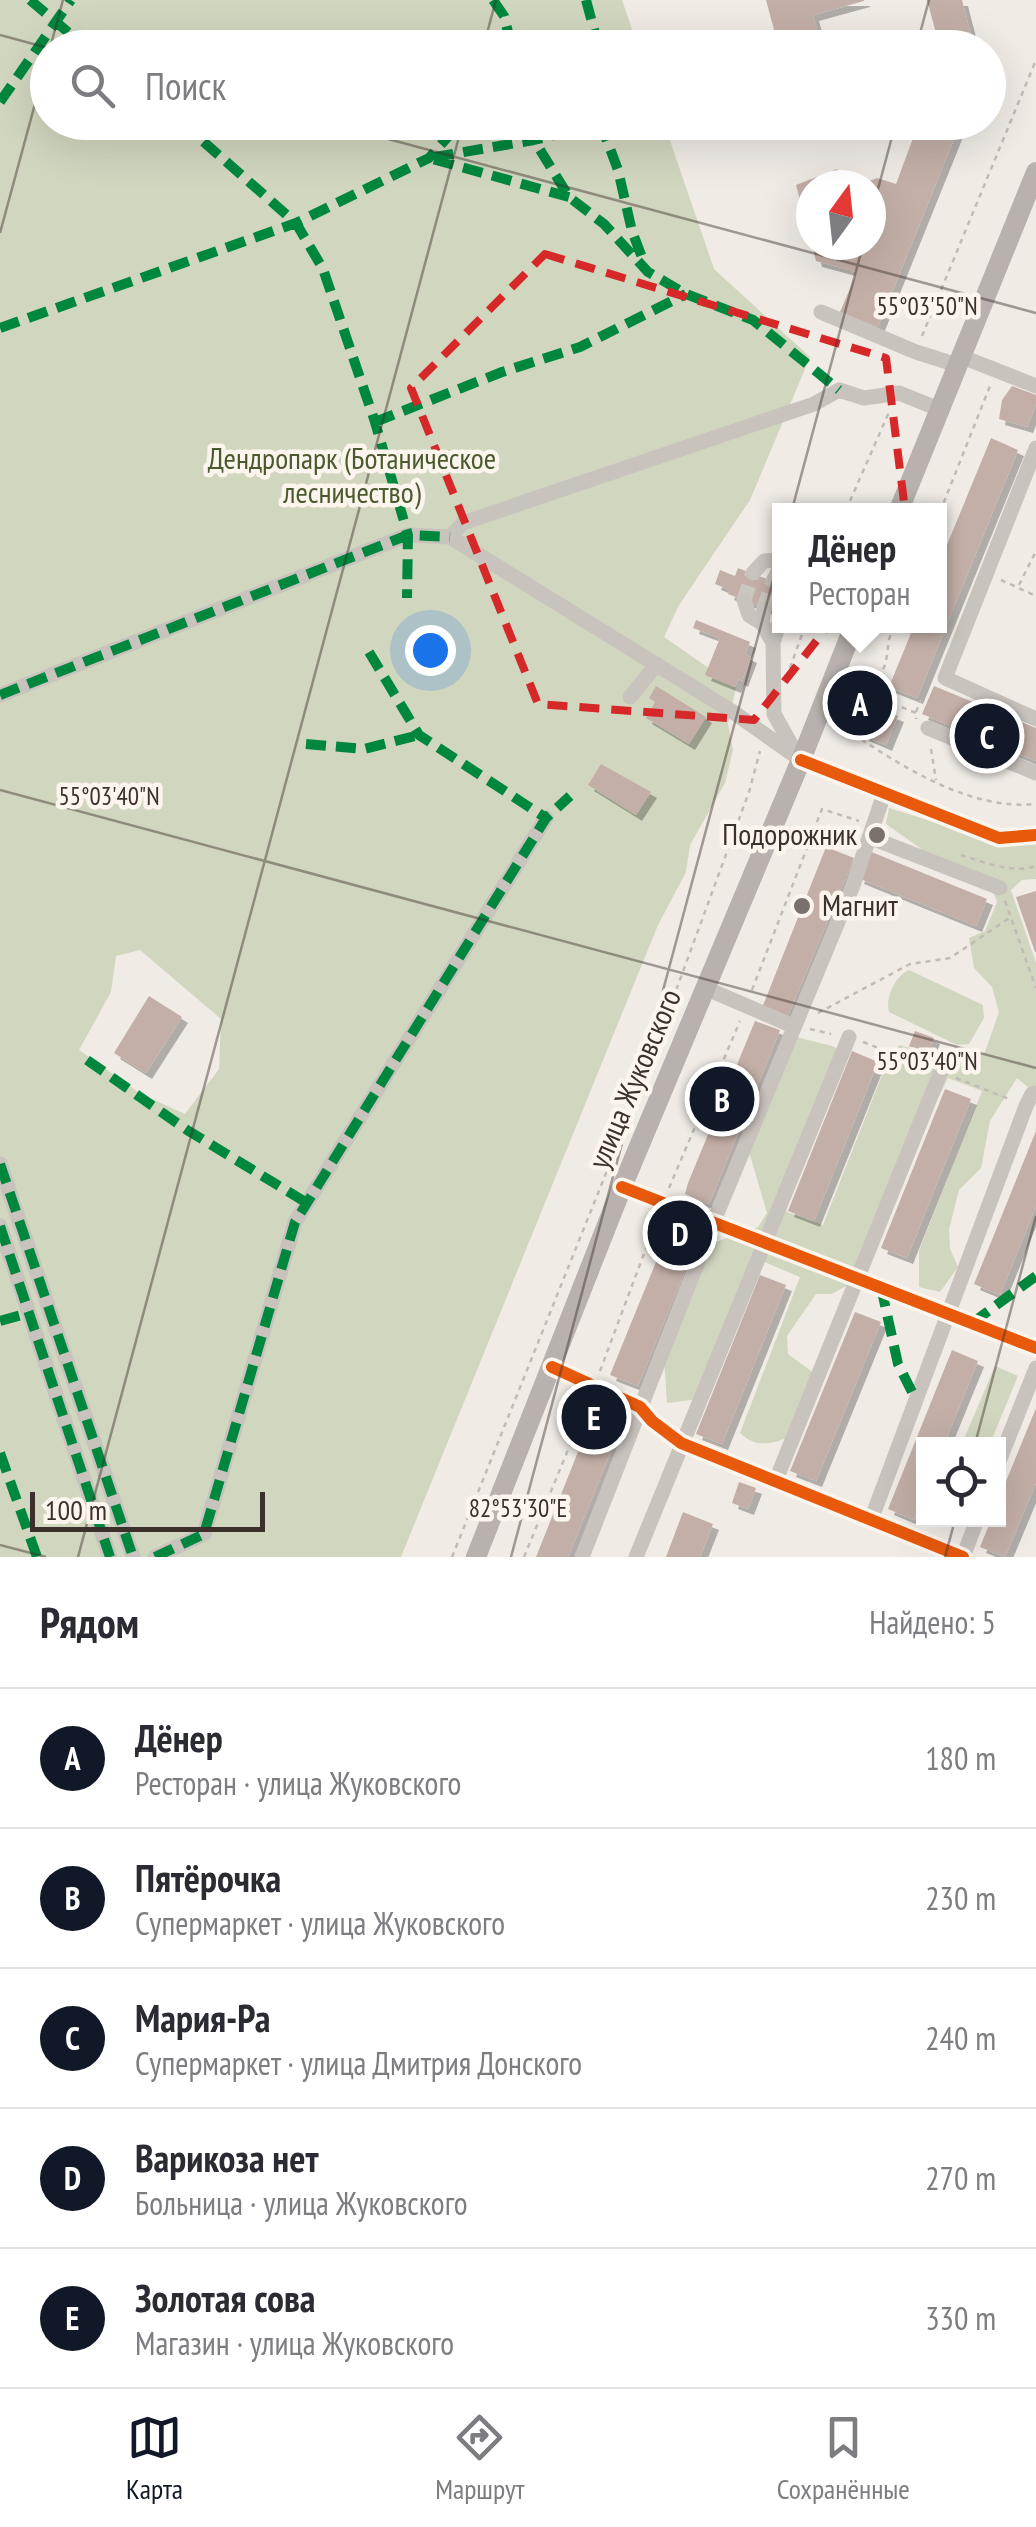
<!DOCTYPE html>
<html lang="ru">
<meta charset="utf-8">
<style>
body{margin:0;font-family:"PT Sans Narrow",sans-serif;background:#f7f7f7;color:#2b2b33}
.controls{position:absolute;right:30px;bottom:30px;display:grid;overflow:hidden;border-radius:0px;box-shadow:0 10px 40px #0002}
.controls button{width:90px;height:90px;display:grid;place-items:center;padding:0;border:0;border-bottom:2px solid #e1e1e2;background:#fff;color:#2b2b33;font:50px sans-serif}
.compass{position:absolute;left:796px;top:170px;width:90px;height:90px;border-radius:50%;background:#fff;box-shadow:0 10px 40px #0002;rotate:15deg}
.scale{position:absolute;left:30px;bottom:25px;width:235px;box-sizing:border-box;padding-left:10px;border:5px solid #3b302b;border-top:0;font-size:28px;line-height:35px;white-space:nowrap;color:#3b302b;-webkit-text-stroke:8px #fbf5ee;paint-order:stroke}
.you{position:absolute;left:430px;top:650px;width:35px;height:35px;margin:-25px;border:8px solid #fff;border-radius:50%;background:#1a73e8;box-shadow:0 0 0 15px #1a73e833}
.badge{display:grid;place-items:center;width:65px;height:65px;border-radius:50%;background:#111827;color:#fff;font-size:32px;font-weight:700}
.pin{position:absolute;translate:-50% -50%;border:5px solid #fff;box-shadow:0 2px 10px #0006}
.popup{position:absolute;left:772px;top:503px;width:175px;height:130px;box-sizing:border-box;display:grid;place-content:center;border-radius:0px;background:#fff;filter:drop-shadow(0 2px 8px #0005);font-size:32px;white-space:nowrap;color:#7c7c81}
.popup b{font-size:38px;color:#2b2b33}
.popup::after{content:'';position:absolute;left:50%;top:100%;margin-left:-20px;border:20px solid transparent;border-top-color:#fff}
.list{margin:0;padding:0;list-style:none}
h2{display:flex;justify-content:space-between;align-items:center;height:130px;margin:0;padding:0 40px;font-size:42px}
h2 small{font-size:32px;font-weight:400;color:#7c7c81}
.list li{display:grid;grid-template-columns:65px 1fr auto;gap:30px;align-items:center;box-sizing:border-box;height:140px;padding:0 40px;border-top:2px solid #e1e1e2}
.list b{display:block;font-size:38px;white-space:nowrap}
.list p{margin:0;font-size:32px;white-space:nowrap;color:#7c7c81}
.list em{font-size:32px;font-style:normal;color:#7c7c81}
.icon{flex:none;width:55px;height:55px;fill:none;stroke:currentColor;stroke-width:2;stroke-linecap:round;stroke-linejoin:round}
.map{position:relative;flex:none;width:1036px;height:1557px;overflow:hidden}
.search{position:absolute;background:#fff;box-shadow:0 10px 40px #0002;left:30px;right:30px;top:30px;height:110px;display:flex;align-items:center;gap:25px;box-sizing:border-box;padding:0 35px;border-radius:55px;color:#7c7c81;font-size:38px}
.sheet{height:830px;background:#fff}
nav{display:flex;justify-content:space-around;align-items:center;box-sizing:border-box;height:140px;border-top:2px solid #e1e1e2;background:#fff;font-size:28px;color:#7c7c81}
nav a{display:grid;justify-items:center;gap:5px}
nav .on{color:#111827}
.map>svg:first-child{display:block}
.green{fill:#d1d6bf;fill-rule:evenodd}
.building{fill:#c3afa7;filter:url(#shadow)}
.lines{fill:none;stroke-linecap:round;stroke-linejoin:round}
.minor-tunnel{stroke:#ccc6c0;stroke-width:15;stroke-dasharray:15 8;stroke-linecap:butt}
.path{stroke:#c2bbb6;stroke-width:2.5;stroke-dasharray:5 5;stroke-linecap:butt}
.minor{stroke:#c9c3be;stroke-width:15}
.major{stroke:#b8b1ad;stroke-width:20}
.quiet{stroke:#00873e;stroke-width:10;stroke-dasharray:20 10;stroke-linecap:butt}
.cycleway-casing{stroke:#fbf5ee;stroke-width:19}
.cycleway{stroke:#e8590c;stroke-width:12}
.marked{fill:none;stroke:#d62828;stroke-width:8;stroke-dasharray:20 12;stroke-linejoin:round}
.ticks{fill:none;stroke:#3b302b;stroke-width:2.5;stroke-opacity:0.45}
.poi-dot{fill:#7a716c;stroke:#fbf5ee;stroke-width:4}
.labels{text-anchor:middle;stroke-width:9;stroke-linejoin:round;paint-order:stroke}
.park-label{font-size:30px;fill:#4a5a2e;stroke:#fbf5ee}
.poi-label{font-size:30px;fill:#3b302b;stroke:#fbf5ee;text-anchor:end}
.street-label{font-size:30px;fill:#3b302b;stroke:#fbf5ee}
.ticks-label{font-size:25px;text-anchor:middle;fill:#3b302b;stroke:#fbf5ee;stroke-width:9;stroke-linejoin:round;paint-order:stroke}
</style>
<div class="map">
<svg width="1036" height="1557" viewBox="0 0 1036 1557">
<defs>
<filter id="shadow"><feDropShadow dx="6" dy="6" stdDeviation="0" flood-color="#0004"/></filter>
</defs>
<rect width="100%" height="100%" fill="#f0ebe5"/>
<path class="green" d="M 0,0 L 622,0 L 638,47 L 48,48 L 48,122 L 664,123 L 714,269 L 810,357 L 750,500 L 679,605 L 664,637 L 736,687 L 728,724 L 733,750 L 725,783 L 690,845 L 686,872 L 658,925 L 401,1557 L 0,1557 ZM 140,950 L 221,1019 L 219,1069 L 185,1114 L 141,1094 L 79,1050 L 111,992 L 116,956 Z
M 889,808 L 1001,843 L 1036,841 L 1036,879 L 1022,880 L 1011,890 L 1036,963 L 1036,1094 L 1017,1078 L 990,1121 L 981,1168 L 959,1190 L 949,1229 L 950,1249 L 958,1267 L 940,1292 L 919,1287 L 919,1251 L 982,1091 L 948,1078 L 846,1286 L 832,1294 L 816,1294 L 787,1336 L 788,1354 L 815,1374 L 794,1435 C 774,1443 758,1450 740,1433 L 800,1277 L 757,1259 L 699,1399 L 667,1403 L 664,1357 L 710,1244 L 758,1227 L 767,1213 L 748,1148 L 792,1036 L 832,1046 L 842,1052 L 779,1209 L 823,1225 L 886,1065 L 899,1045 L 967,1064 L 985,1052 L 999,1012 L 992,987 L 974,968 L 969,938 L 985,931 L 997,902 L 989,880 L 937,860 L 886,824 Z
M 909,970 L 983,1005 L 984,1018 L 969,1044 L 957,1045 L 889,1012 C 885,998 895,976 909,970 Z
M 995,1366 L 1018,1376 L 990,1444 L 964,1439 Z"/>
<path class="building" d="M 766,0 L 864,0 L 864,1 L 813,15 L 822,48 L 779,48 Z
M 927,0 L 962,0 L 971,35 L 939,44 Z
M 919,122 L 960,124 L 878,327 L 840,312 L 857,272 L 816,261 L 812,245 L 871,245 L 871,185 L 860,185 L 877,178 L 896,184 Z
M 837,169 L 845,185 L 811,185 L 810,237 L 796,185 Z
M 1012,386 L 1036,395 L 1036,404 L 1027,427 L 999,419 L 1002,400 Z
M 991,438 L 1018,450 L 917,698 L 889,687 L 914,626 L 940,626 L 940,562 Z
M 738,568 L 780,584 L 772,611 L 728,594 L 730,590 L 715,584 L 720,570 L 735,576 Z
M 696,620 L 750,642 L 745,654 L 751,657 L 742,681 L 738,679 L 735,687 L 705,675 L 720,638 L 693,628 Z
M 656,686 L 706,717 L 689,744 L 646,718 L 655,702 L 649,698 Z
M 934,686 L 1036,728 L 1036,761 L 922,714 Z
M 875,707 L 898,716 L 886,745 L 863,735 Z
M 601,764 L 651,792 L 636,815 L 588,785 Z
M 826,847 L 854,858 L 787,1018 L 762,1008 Z
M 869,851 L 987,899 L 976,926 L 858,878 Z
M 1036,891 L 1036,952 L 1035,952 L 1016,897 Z
M 149,996 L 182,1017 L 146,1073 L 114,1053 Z
M 755,1021 L 780,1030 L 709,1204 L 685,1194 L 688,1183 Z
M 915,1031 L 934,1038 L 928,1054 L 909,1046 Z
M 852,1051 L 878,1062 L 814,1221 L 788,1211 Z
M 945,1089 L 971,1099 L 907,1258 L 881,1248 Z
M 1036,1131 L 1036,1206 L 1000,1295 L 974,1284 Z
M 671,1225 L 699,1236 L 638,1386 L 610,1375 Z
M 760,1275 L 786,1285 L 722,1444 L 696,1434 Z
M 855,1312 L 881,1322 L 816,1481 L 790,1471 Z
M 952,1350 L 978,1361 L 944,1444 L 924,1444 L 924,1496 L 914,1520 L 888,1509 Z
M 596,1407 L 624,1419 L 568,1557 L 536,1557 Z
M 1036,1408 L 1036,1483 L 1005,1557 L 980,1547 L 991,1520 L 998,1520 L 998,1501 Z
M 739,1482 L 756,1488 L 748,1509 L 732,1503 Z
M 683,1512 L 713,1524 L 700,1557 L 666,1557 Z"/>
<g class="lines">
<path class="minor-tunnel" d="M 744,600 L 753,573
M 764,608 L 773,581"/>
<path class="path" d="M 922,336 L 1036,60
M 846,510 L 889,412
M 940,512 L 990,386
M 1001,580 L 1036,596
M 1019,585 L 1036,551
M 894,626 L 889,639 L 886,662 L 859,732 L 862,740 C 913,773 974,810 1036,804
M 790,668 L 805,626
M 874,696 L 916,713 L 916,719
M 916,712 L 921,700
M 931,749 L 936,780
M 961,855 C 983,862 1013,874 1036,866
M 1005,901 L 1036,988
M 752,990 L 822,809 L 859,821
M 818,1013 L 910,964 L 950,958 L 1011,917
M 810,1029 L 831,1034
M 863,1042 L 926,1066
M 956,1078 L 1009,1099
M 669,1188 L 740,1021
M 600,1371 L 657,1219
M 452,1557 L 639,1091 L 749,792 L 760,751
M 524,1557 L 588,1401"/>
<path class="minor" d="M 821,312 L 916,352 L 957,365
M 960,356 L 1036,386
M 1036,448 L 945,678 L 1036,719
M 450,537 L 463,523 L 814,404 L 839,390 L 864,398 L 899,393 L 939,409
M 753,573 L 764,561 L 780,560
M 773,581 L 780,568
M 744,600 L 749,615 L 762,623
M 764,608 L 762,623 L 773,643
M 780,620 L 773,643 L 774,714 L 796,753
M 0,695 L 408,535 L 450,537 L 733,712 L 801,760 L 999,838 L 1036,835
M 630,697 L 657,664
M 928,728 L 1036,773
M 869,837 L 1000,888
M 705,988 L 793,1026
M 0,1164 L 133,1557
M 622,1187 L 1036,1348
M 0,1226 L 110,1557
M 552,1367 L 640,1407 L 652,1421 L 681,1443 L 963,1557
M 998,1464 L 1036,1368
M 776,1480 L 941,1071
M 871,1520 L 1026,1106 L 1032,1094 L 1036,1093
M 155,1557 L 204,1534 L 295,1222 L 546,818
M 582,1557 L 713,1223 L 852,888 L 884,794
M 636,1557 L 849,1037
M 963,1557 L 977,1520"/>
<path class="major" d="M 899,510 L 1036,172
M 476,1557 L 622,1187 L 801,760 L 854,626"/>
<path class="quiet" d="M 30,0 L 87,48
M 493,0 L 504,16 L 512,48
M 586,0 L 599,48
M 0,102 L 71,0
M 181,122 L 296,223 L 323,269 L 375,422 L 408,535 L 407,598
M 530,122 L 534,140 L 569,197 L 604,224 L 648,272 L 686,294 L 753,320 L 839,390
M 600,122 L 618,170 L 632,231 L 643,260
M 569,197 L 429,158 L 534,140 L 600,124
M 0,328 L 296,223 L 429,158 L 461,122
M 375,422 L 502,372 L 580,347 L 686,294
M 369,652 L 419,735 L 546,818
M 0,695 L 408,535 L 450,537
M 306,744 L 364,749 L 419,735
M 87,1060 L 187,1130 L 307,1203
M 0,1164 L 133,1557
M 0,1226 L 110,1557
M 881,1287 L 898,1364 L 914,1396
M 0,1321 L 29,1313
M 972,1323 L 1036,1276
M 0,1453 L 37,1557
M 155,1557 L 204,1534 L 295,1222 L 546,818 L 570,796"/>
<defs>
<path id="cycleway" d="M 801,760 L 999,838 L 1036,835
M 622,1187 L 1036,1348
M 552,1367 L 640,1407 L 652,1421 L 681,1443 L 963,1557"/>
</defs>
<use href="#cycleway" class="cycleway-casing"/>
<use href="#cycleway" class="cycleway"/>
</g>
<path class="marked" d="M 545,254 L 886,358 L 907,526 L 754,720 L 538,704 L 411,388 Z"/>
<path class="ticks" d="M 0,35 L 48,48M 50,48 L 63,0M 483,48 L 496,0M 916,48 L 929,0M 325,122 L 1036,313M 871,215 L 896,122M 0,233 L 48,56M 0,790 L 1036,1068M 975,1444 L 1036,1216M 0,1545 L 46,1557M 78,1557 L 463,122M 511,1557 L 863,245M 945,1557 L 955,1520"/>
<g class="poi-dot">
<circle cx="877" cy="835" r="10"/>
<circle cx="802" cy="906" r="10"/>
</g>
<g class="labels">
<g class="park-label">
<text x="352" y="469">Дендропарк (Ботаническое<tspan x="352" dy="34">лесничество)</tspan></text>
</g>
<g class="poi-label">
<text x="857" y="845">Подорожник</text>
<text x="822" y="916" text-anchor="start">Магнит</text>
</g>
<g class="street-label">
<text transform="translate(635 1079) rotate(-67)" y="10">улица Жуковского</text>
</g>
</g>
<g class="ticks-label">
<text x="927" y="315">55°03'50"N</text>
<text x="109" y="805">55°03'40"N</text>
<text x="927" y="1070">55°03'40"N</text>
<text x="518" y="1517">82°53'30"E</text>
</g>
</svg>
<div class="controls">
<button><svg class="icon" aria-label="locate" viewBox="0 0 24 24"><circle cx="12" cy="12" r="6"/><path d="M12 2v4M12 18v4M2 12h4M18 12h4"/></svg></button>
</div>
<svg class="compass" viewBox="-18 -18 36 36"><path d="M0-13l5 13h-10z" fill="#e53935"/><path d="M0 13l5-13h-10z" fill="#7c7c81"/></svg>
<div class="scale">100 m</div>
<div class="you"></div>
<div class="pin badge" style="left:860px;top:703px">A</div>
<div class="popup"><b>Дёнер</b>Ресторан</div>
<div class="pin badge" style="left:722px;top:1099px">B</div>
<div class="pin badge" style="left:987px;top:736px">C</div>
<div class="pin badge" style="left:680px;top:1233px">D</div>
<div class="pin badge" style="left:594px;top:1417px">E</div>
<div class="search"><svg class="icon" aria-label="search" viewBox="0 0 24 24"><circle cx="10" cy="10" r="6"/><path d="M15 15l6 6"/></svg>Поиск</div>
</div>
<section class="sheet">
<h2>Рядом<small>Найдено: 5</small></h2>
<ul class="list">
<li><span class="badge">A</span><div><b>Дёнер</b><p>Ресторан · улица Жуковского</p></div><em>180 m</em></li>
<li><span class="badge">B</span><div><b>Пятёрочка</b><p>Супермаркет · улица Жуковского</p></div><em>230 m</em></li>
<li><span class="badge">C</span><div><b>Мария-Ра</b><p>Супермаркет · улица Дмитрия Донского</p></div><em>240 m</em></li>
<li><span class="badge">D</span><div><b>Варикоза нет</b><p>Больница · улица Жуковского</p></div><em>270 m</em></li>
<li><span class="badge">E</span><div><b>Золотая сова</b><p>Магазин · улица Жуковского</p></div><em>330 m</em></li>
</ul>
</section>
<nav>
<a class="on"><svg class="icon" aria-label="map" viewBox="0 0 24 24"><path d="M3 6l6-2 6 2 6-2v14l-6 2-6-2-6 2zM9 4v14M15 6v14"/></svg>Карта</a>
<a><svg class="icon" aria-label="directions" viewBox="0 0 24 24"><path d="M12 3l9 9-9 9-9-9zM9 14v-3h6M13 9l2 2-2 2"/></svg>Маршрут</a>
<a><svg class="icon" aria-label="saved" viewBox="0 0 24 24"><path d="M7 4h10v16l-5-4-5 4z"/></svg>Сохранённые</a>
</nav>
